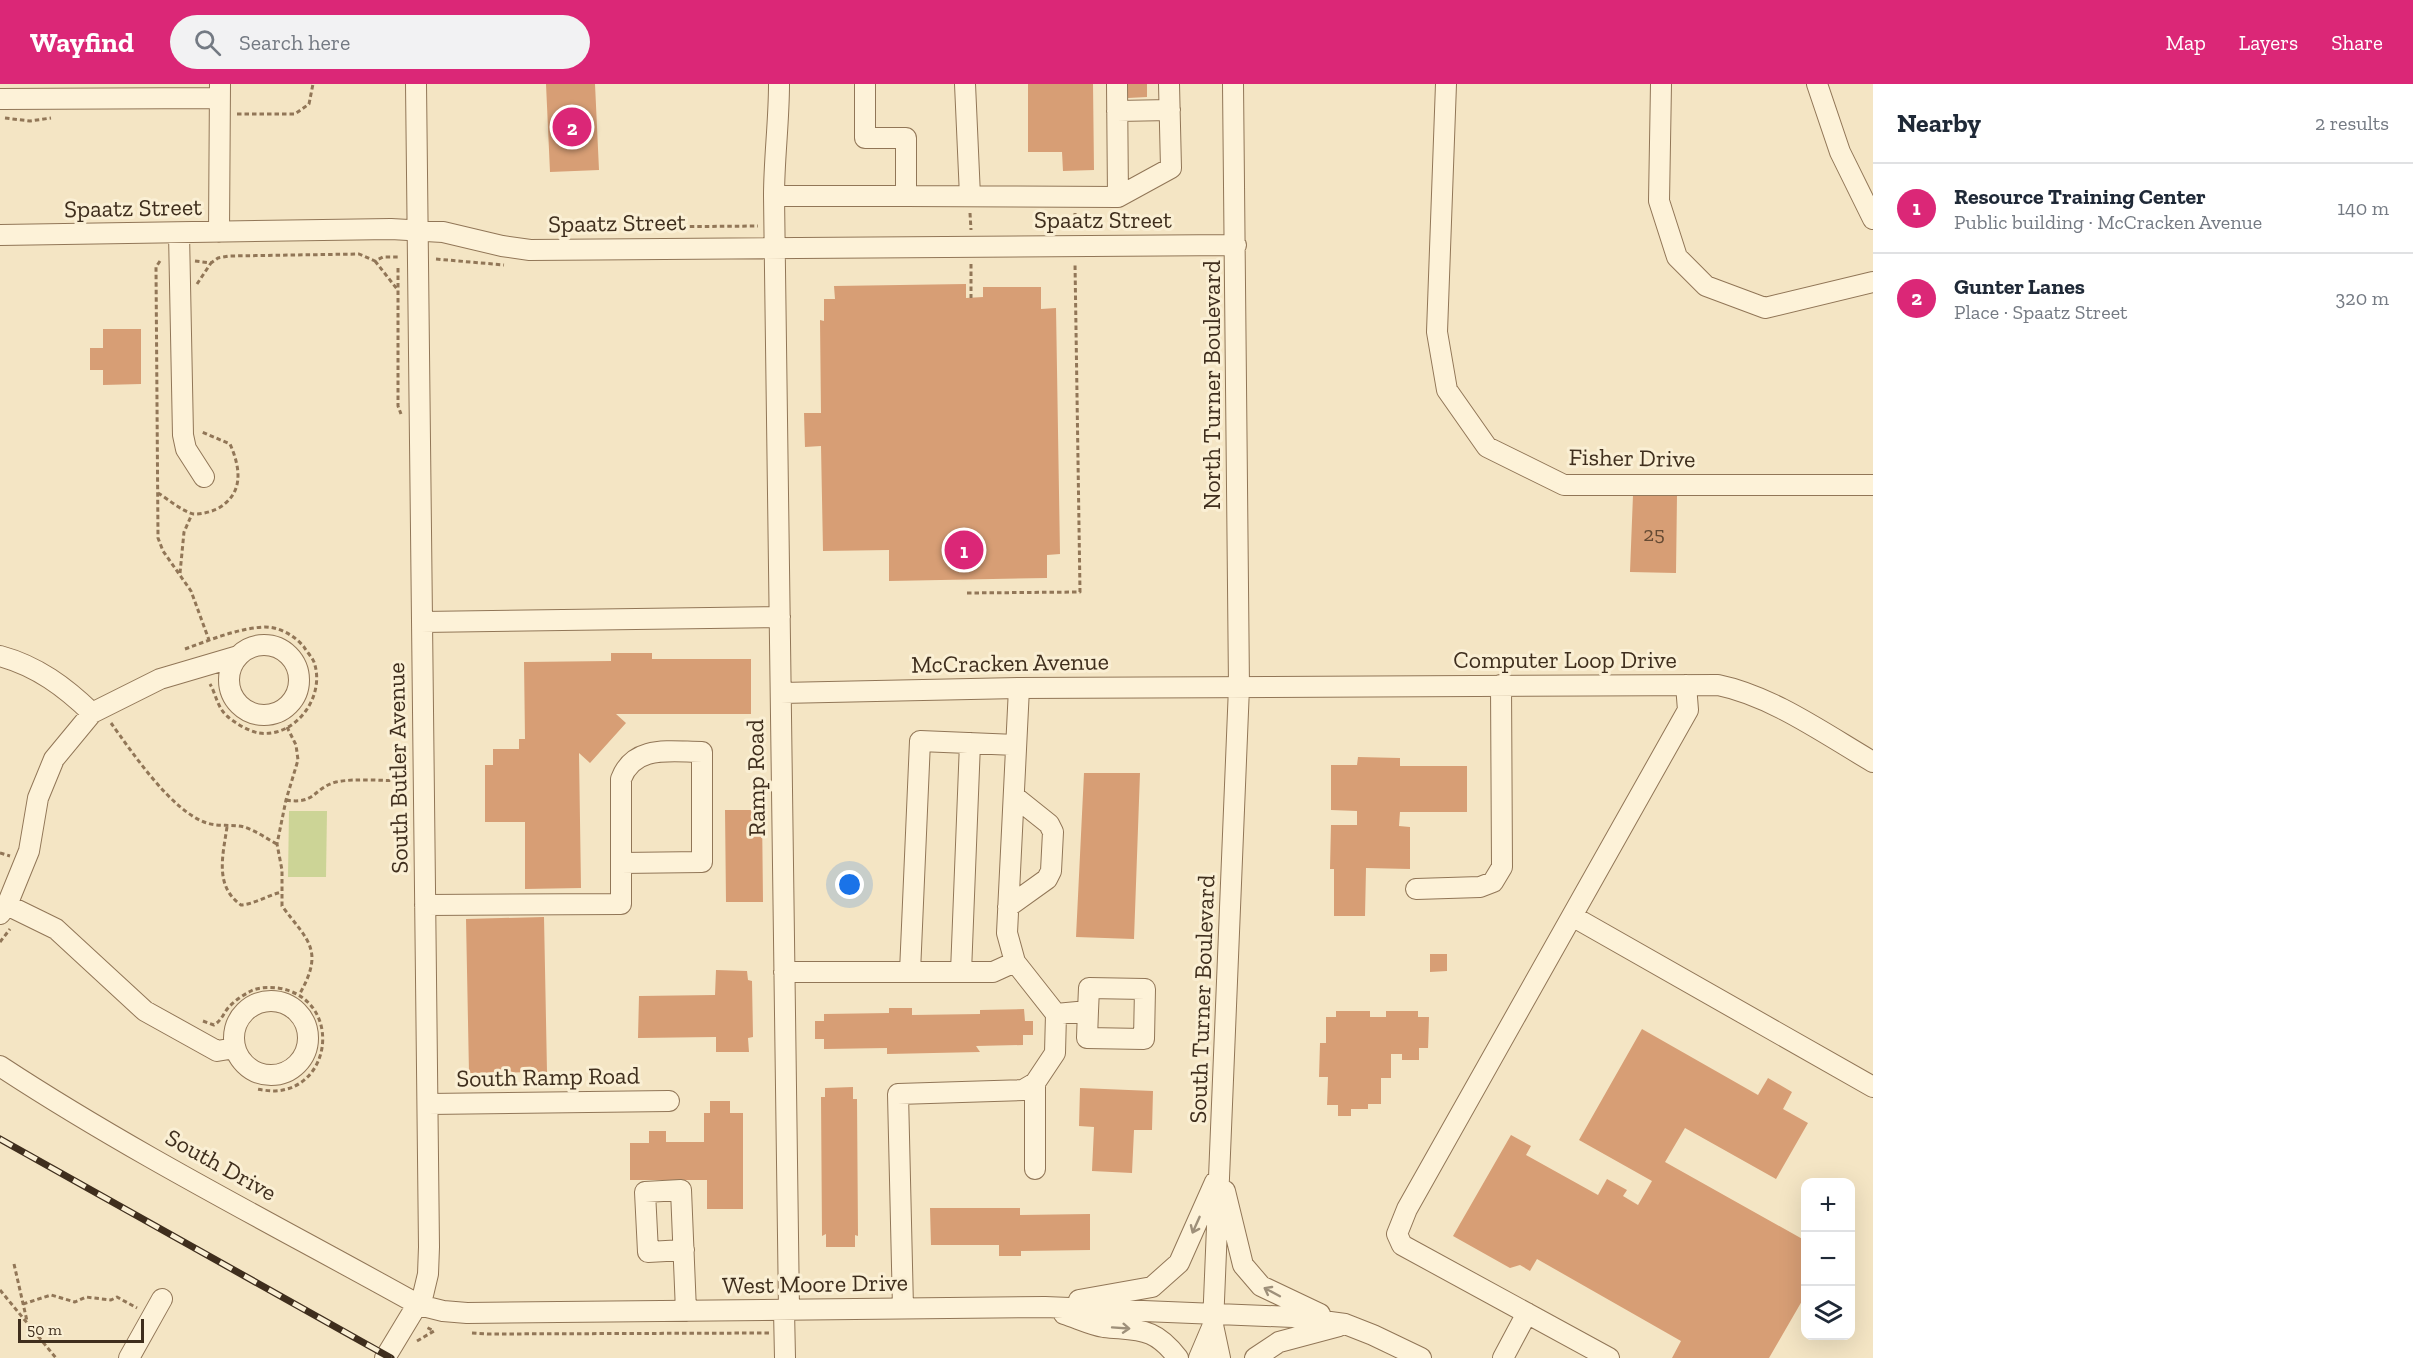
<!DOCTYPE html>
<meta charset="utf-8">
<style>
body{margin:0;font-family:"Zilla Slab",serif;background:#f2f2f3;color:#1f2937}
.controls{position:absolute;right:18px;bottom:18px;display:grid;overflow:hidden;border-radius:12px;box-shadow:0 6px 24px #0002}
.controls button{width:54px;height:54px;display:grid;place-items:center;padding:0;border:0;border-bottom:2px solid #e0e1e3;background:#fff;color:#1f2937;font:30px sans-serif}
.scale{position:absolute;left:18px;bottom:15px;width:126px;box-sizing:border-box;padding-left:6px;border:3px solid #3f2e1d;border-top:0;font-size:16px;line-height:21px;white-space:nowrap;color:#3f2e1d;-webkit-text-stroke:4px #faefd4;paint-order:stroke}
.you{position:absolute;left:850px;top:801px;width:21px;height:21px;margin:-15px;border:4px solid #fff;border-radius:50%;background:#1a73e8;box-shadow:0 0 0 9px #1a73e833}
.badge{display:grid;place-items:center;width:39px;height:39px;border-radius:50%;background:#db2777;color:#fff;font-size:20px;font-weight:700}
.pin{position:absolute;translate:-50% -50%;border:3px solid #fff;box-shadow:0 2px 6px #0006}
.list{margin:0;padding:0;list-style:none}
h2{display:flex;justify-content:space-between;align-items:center;height:78px;margin:0;padding:0 24px;font-size:26px}
h2 small{font-size:20px;font-weight:400;color:#747a83}
.list li{display:grid;grid-template-columns:39px 1fr auto;gap:18px;align-items:center;box-sizing:border-box;height:90px;padding:0 24px;border-top:2px solid #e0e1e3}
.list b{display:block;font-size:22px;white-space:nowrap}
.list p{margin:0;font-size:20px;white-space:nowrap;color:#747a83}
.list em{font-size:20px;font-style:normal;color:#747a83}
.icon{flex:none;width:33px;height:33px;fill:none;stroke:currentColor;stroke-width:2;stroke-linecap:round;stroke-linejoin:round}
.map{position:relative;flex:none;width:1873px;height:1274px;overflow:hidden}
header{display:flex;align-items:center;gap:36px;box-sizing:border-box;height:84px;padding:0 30px;background:#db2777;color:#fff}
header strong{font-size:28px}
nav{display:flex;gap:33px;margin-inline-start:auto;font-size:21px}
.search{width:420px;height:54px;background:#f2f2f3;display:flex;align-items:center;gap:15px;box-sizing:border-box;padding:0 21px;border-radius:33px;color:#747a83;font-size:22px}
main{display:flex}
aside{flex:1;background:#fff}
.map>svg:first-child{display:block}
.green{fill:#ccd496}
.building{fill:#d79e75}
.lines{fill:none;stroke-linecap:round;stroke-linejoin:round}
.minor-casing{stroke:#917657;stroke-width:22}
.path{stroke:#917657;stroke-width:3;stroke-dasharray:4.5 3;stroke-linecap:butt}
.minor{stroke:#fdf2d8;stroke-width:20}
.rail-casing{stroke:#3f2e1d;stroke-width:7}
.rail{stroke:#faefd4;stroke-width:4.5;stroke-dasharray:14;stroke-linecap:butt}
.oneway{stroke:#9e907a}
.labels{text-anchor:middle;stroke-width:6;stroke-linejoin:round;paint-order:stroke}
.number-label{font-size:21px;fill:#654a33}
.street-label{font-size:24px;fill:#3f2e1d;stroke:#faefd4}
</style>
<header>
<strong>Wayfind</strong>
<div class="search"><svg class="icon" aria-label="search" viewBox="0 0 24 24"><circle cx="10" cy="10" r="6"/><path d="M15 15l6 6"/></svg>Search here</div>
<nav><a>Map</a><a>Layers</a><a>Share</a></nav>
</header>
<main>
<div class="map">
<svg width="1873" height="1274" viewBox="0 0 1873 1274">
<rect width="100%" height="100%" fill="#f4e5c4"/>
<path class="green" d="M 289,727 L 327,727 L 326,793 L 288,793 Z"/>
<path class="building" d="M 546,0 L 595,0 L 599,86 L 550,88 Z
M 1028,0 L 1093,0 L 1094,86 L 1063,87 L 1062,68 L 1028,68 Z
M 1128,0 L 1147,0 L 1147,13 L 1128,14 Z
M 966,200 L 966,214 L 983,213 L 983,203 L 1041,203 L 1041,225 L 1056,224 L 1060,470 L 1047,471 L 1047,494 L 889,497 L 889,466 L 823,467 L 821,362 L 805,363 L 804,329 L 821,329 L 820,236 L 824,237 L 824,215 L 835,215 L 834,202 Z
M 103,245 L 141,245 L 141,300 L 103,301 L 103,286 L 90,286 L 90,264 L 103,264 Z
M 1633,411 L 1677,411 L 1676,489 L 1630,488 Z
M 611,569 L 652,569 L 652,575 L 751,575 L 751,630 L 616,630 L 626,639 L 590,679 L 579,669 L 581,804 L 525,805 L 525,738 L 485,738 L 485,681 L 493,681 L 493,665 L 519,665 L 519,655 L 525,655 L 524,578 L 611,577 Z
M 1358,673 L 1400,674 L 1400,682 L 1467,682 L 1467,728 L 1400,728 L 1399,742 L 1410,743 L 1410,785 L 1366,784 L 1365,832 L 1334,832 L 1334,785 L 1330,785 L 1331,741 L 1357,741 L 1357,727 L 1331,726 L 1331,681 L 1357,681 Z
M 1084,689 L 1140,689 L 1134,855 L 1076,853 Z
M 725,726 L 762,726 L 763,818 L 726,818 Z
M 544,833 L 547,988 L 469,989 L 466,835 Z
M 1430,870 L 1447,870 L 1447,887 L 1430,888 Z
M 716,886 L 747,887 L 748,896 L 752,897 L 753,953 L 748,954 L 749,968 L 716,968 L 716,953 L 638,954 L 639,912 L 715,911 Z
M 889,924 L 912,924 L 912,931 L 980,930 L 980,926 L 1024,925 L 1025,937 L 1033,937 L 1033,951 L 1023,951 L 1023,961 L 976,962 L 980,968 L 887,970 L 887,964 L 824,965 L 824,955 L 815,955 L 815,937 L 824,937 L 824,930 L 889,929 Z
M 1336,927 L 1370,927 L 1370,933 L 1386,933 L 1386,927 L 1418,927 L 1418,933 L 1429,933 L 1428,964 L 1419,964 L 1419,976 L 1402,976 L 1402,970 L 1391,970 L 1391,994 L 1381,994 L 1381,1020 L 1368,1020 L 1368,1025 L 1351,1025 L 1351,1032 L 1338,1032 L 1338,1021 L 1327,1021 L 1328,993 L 1319,993 L 1320,959 L 1326,959 L 1326,933 L 1336,933 Z
M 1642,945 L 1758,1011 L 1768,994 L 1792,1008 L 1783,1025 L 1808,1039 L 1776,1095 L 1685,1044 L 1665,1078 L 1806,1157 L 1806,1210 L 1769,1274 L 1672,1274 L 1681,1257 L 1537,1175 L 1530,1187 L 1520,1181 L 1510,1184 L 1453,1152 L 1511,1051 L 1531,1062 L 1526,1071 L 1598,1111 L 1607,1095 L 1627,1106 L 1623,1112 L 1638,1121 L 1652,1097 L 1579,1056 Z
M 853,1003 L 853,1015 L 857,1015 L 858,1152 L 855,1151 L 855,1163 L 826,1163 L 826,1150 L 822,1152 L 821,1013 L 825,1013 L 825,1004 Z
M 1080,1004 L 1153,1007 L 1152,1046 L 1134,1046 L 1132,1089 L 1092,1087 L 1094,1043 L 1079,1042 Z
M 710,1017 L 730,1017 L 730,1029 L 743,1029 L 743,1125 L 707,1125 L 707,1096 L 630,1096 L 630,1059 L 649,1059 L 649,1047 L 666,1047 L 666,1058 L 704,1058 L 704,1029 L 710,1029 Z
M 930,1124 L 1020,1124 L 1020,1131 L 1090,1130 L 1090,1166 L 1021,1167 L 1021,1172 L 999,1172 L 999,1161 L 931,1161 Z"/>
<g class="lines">
<defs>
<path id="minor" d="M 779,0 C 779,38 774,75 774,112 L 789,1226
M 965,0 L 970,112
M 1117,0 L 1118,113
M 1446,0 L 1437,248 L 1447,306 L 1487,363 L 1564,401 L 1873,401
M 1661,0 L 1659,117 L 1677,173 L 1706,202 L 1765,224 L 1873,198
M 1817,0 L 1840,68 L 1873,135
M 0,15 L 218,14
M 1117,27 L 1170,26
M 774,112 L 906,112 L 906,54 L 865,54 L 865,0
M 906,112 L 1118,113 L 1171,84 L 1169,0
M 219,148 L 220,0
M 179,149 L 183,351 L 186,365 L 204,393
M 0,151 L 391,145 L 443,148 L 502,162 L 530,166 L 1236,161
M 422,538 L 780,533
M229 596a35 35 0 1 1 70 0a35 35 0 1 1-70 0Z
M 0,572 C 37,582 65,603 92,629
M 781,609 L 1019,604 L 1718,601 C 1772,612 1825,650 1873,678
M 1416,805 L 1480,803 L 1493,798 L 1502,783 L 1501,601
M 7,821 L 56,845 L 145,927 L 217,967 L 235,964
M 425,821 L 621,820 L 621,695 C 634,660 671,668 702,668 L 702,778 L 621,779
M 1008,823 L 1047,795 L 1051,787 L 1053,748 L 1049,740 L 1014,712
M 0,830 L 7,821 L 29,767 L 38,714 L 54,675 L 92,629 L 160,595 L 238,572
M 1572,832 L 1873,1003
M 784,888 L 993,888 L 1015,878
M 910,888 L 920,657 L 1016,661
M 961,888 L 970,659
M234 954a37 37 0 1 1 74 0a37 37 0 1 1-74 0Z
M 1056,930 L 1088,927 L 1087,954 L 1144,955 L 1145,905 L 1089,904 L 1088,927
M 0,982 C 134,1070 279,1143 419,1221 L 443,1227 L 467,1229 L 1045,1223 L 1293,1233 L 1345,1240 L 1373,1251 L 1421,1274
M 1035,999 L 1035,1085
M 428,1020 L 669,1017
M 1225,1107 L 1243,1181 L 1261,1202 L 1320,1230
M 684,1166 L 648,1168 L 645,1108 L 681,1106 L 686,1227
M 1079,1216 L 1152,1203 L 1179,1179 L 1215,1098
M 903,1224 L 898,1010 L 1023,1006 L 1035,999 L 1055,969 L 1056,930 L 1015,878 L 1007,849 L 1019,604
M 784,1226 L 785,1274
M 1064,1230 C 1077,1234 1091,1241 1104,1243 C 1141,1247 1154,1243 1178,1274
M 129,1274 L 162,1215
M 385,1274 L 423,1211 L 428,1190 L 429,1163 L 416,0
M 1199,1274 L 1213,1241
M 1220,1274 L 1213,1241 L 1239,603 L 1233,0
M 1255,1274 L 1279,1258 L 1339,1242
M 1503,1274 L 1527,1229
M 1609,1274 L 1402,1161 L 1397,1150 L 1407,1125 L 1688,626 L 1686,601"/>
</defs>
<use href="#minor" class="minor-casing"/>
<path class="path" d="M 237,30 L 295,30 L 309,20 L 313,0
M 5,34 L 30,37 L 51,34
M 970,129 L 971,146
M 1075,129 L 1075,146
M 631,147 L 637,143 L 758,142
M 436,175 L 504,181
M 160,177 L 156,183 L 158,454 L 163,467 L 191,507 L 209,556
M 195,177 L 211,179 L 218,174 L 229,172 L 359,170 L 375,177 L 383,173 L 400,173
M 375,177 L 397,205
M 971,180 L 971,214
M 398,184 L 398,322 L 401,330
M 197,200 L 211,179
M 158,409 C 168,415 183,428 194,430 C 202,430 210,428 217,425 C 244,410 241,385 230,360 L 202,348
M 180,489 L 184,448 L 192,430
M 967,509 L 1080,508 L 1075,179
M 185,565 C 210,556 238,544 265,543 C 280,543 295,552 304,563 C 307,568 312,573 314,578 C 326,612 296,654 259,649 C 248,647 235,639 227,632 C 217,623 216,610 210,600
M 111,639 C 132,668 172,728 207,739 C 219,743 232,740 244,743 C 255,746 267,755 277,760
M 287,643 L 296,661 L 298,676 L 286,716 L 277,760 L 282,786 L 282,822 C 308,857 325,866 299,911
M 286,716 C 316,721 313,704 336,698 C 354,694 387,697 406,697
M 227,743 C 223,771 214,802 241,821 C 255,820 268,811 282,808
M 0,769 L 10,772
M 0,858 L 10,845
M 203,937 L 214,941 C 222,936 223,930 228,924 C 234,917 243,911 251,907 C 259,903 269,903 278,904 C 342,914 334,1004 275,1007 C 269,1007 262,1006 256,1005
M 14,1180 L 27,1237
M 0,1206 L 56,1274
M 23,1220 L 51,1211 L 75,1218 L 86,1213 L 111,1216 L 117,1213 L 137,1224
M 472,1249 L 487,1250 L 769,1249
M 417,1257 L 434,1247 L 426,1243"/>
<use href="#minor" class="minor"/>
<defs>
<path id="rail" d="M 0,1055 L 391,1274"/>
</defs>
<use href="#rail" class="rail-casing"/>
<use href="#rail" class="rail"/>
</g>
<defs><path id="oneway-shaft" d="M-6 0H5M1.5-3L5.5 0L1.5 3" fill="none" stroke-width="1.6" stroke-linecap="round" stroke-linejoin="round" transform="scale(1.5)"/></defs>
<g class="oneway">
<use href="#oneway-shaft" transform="translate(1196 1141) rotate(114)"/>
<use href="#oneway-shaft" transform="translate(1272 1208) rotate(-152)"/>
<use href="#oneway-shaft" transform="translate(1121 1244) rotate(4)"/>
</g>
<g class="labels">
<g class="number-label">
<text x="1654" y="457">25</text>
</g>
<g class="street-label">
<text transform="translate(133 124) rotate(-1)" y="8">Spaatz Street</text>
<text x="1103" y="144">Spaatz Street</text>
<text transform="translate(617 139) rotate(-1)" y="8">Spaatz Street</text>
<text transform="translate(1212 301) rotate(-90)" y="8">North Turner Boulevard</text>
<text transform="translate(1632 374) rotate(1)" y="8">Fisher Drive</text>
<text x="1565" y="584">Computer Loop Drive</text>
<text transform="translate(1010 579) rotate(-1)" y="8">McCracken Avenue</text>
<text transform="translate(398 684) rotate(-91)" y="8">South Butler Avenue</text>
<text transform="translate(756 694) rotate(-91)" y="8">Ramp Road</text>
<text transform="translate(1202 915) rotate(-88)" y="8">South Turner Boulevard</text>
<text transform="translate(548 993) rotate(-1)" y="8">South Ramp Road</text>
<text transform="translate(221 1081) rotate(29)" y="8">South Drive</text>
<text transform="translate(815 1200) rotate(-1)" y="8">West Moore Drive</text>
</g>
</g>
</svg>
<div class="controls">
<button>+</button>
<button>−</button>
<button><svg class="icon" aria-label="layers" viewBox="0 0 24 24"><path d="M12 4l9 5-9 5-9-5zM3 14l9 5 9-5"/></svg></button>
</div>
<div class="scale">50 m</div>
<div class="you"></div>
<div class="pin badge" style="left:964px;top:466px">1</div>
<div class="pin badge" style="left:572px;top:43px">2</div>
</div>
<aside>
<h2>Nearby<small>2 results</small></h2>
<ul class="list">
<li><span class="badge">1</span><div><b>Resource Training Center</b><p>Public building · McCracken Avenue</p></div><em>140 m</em></li>
<li><span class="badge">2</span><div><b>Gunter Lanes</b><p>Place · Spaatz Street</p></div><em>320 m</em></li>
</ul>
</aside>
</main>
